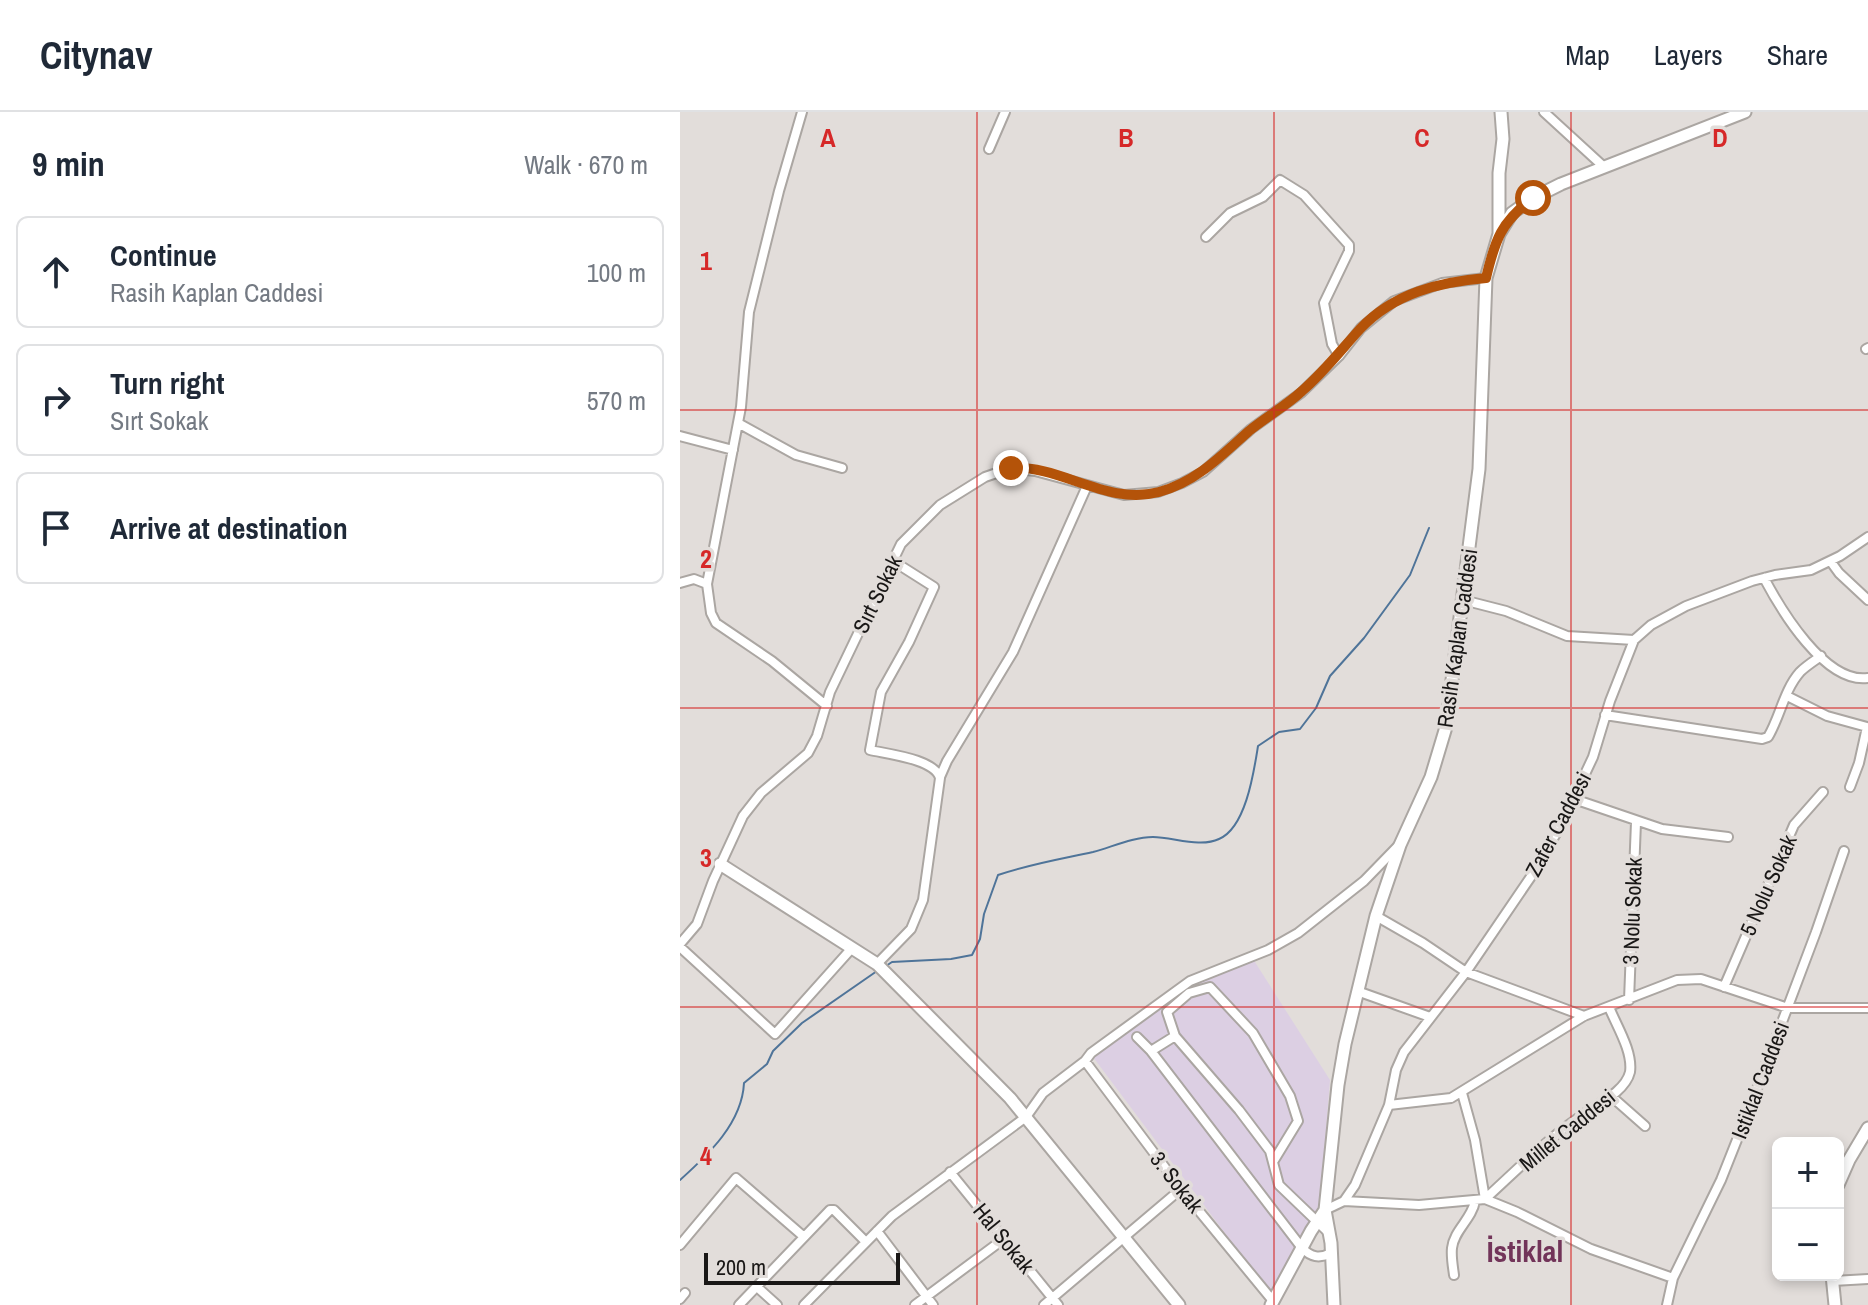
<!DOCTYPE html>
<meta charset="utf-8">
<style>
body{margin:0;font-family:"Archivo Narrow",sans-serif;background:#f6f6f7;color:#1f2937}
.controls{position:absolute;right:24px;bottom:24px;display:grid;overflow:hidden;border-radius:12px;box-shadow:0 4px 12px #0003}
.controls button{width:72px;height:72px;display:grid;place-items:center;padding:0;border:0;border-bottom:2px solid #e0e1e3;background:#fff;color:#1f2937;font:40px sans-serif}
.scale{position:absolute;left:24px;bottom:20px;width:196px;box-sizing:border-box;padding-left:8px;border:4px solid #191716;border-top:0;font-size:22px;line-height:28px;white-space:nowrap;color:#191716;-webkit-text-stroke:6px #e2ddda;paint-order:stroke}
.stop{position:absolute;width:24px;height:24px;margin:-18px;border:6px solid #b45309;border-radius:50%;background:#fff}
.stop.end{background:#b45309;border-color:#fff;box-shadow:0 2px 8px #0008}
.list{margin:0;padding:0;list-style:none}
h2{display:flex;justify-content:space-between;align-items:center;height:104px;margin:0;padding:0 32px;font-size:34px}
h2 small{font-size:26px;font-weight:400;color:#747a83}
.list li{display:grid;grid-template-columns:52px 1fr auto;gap:24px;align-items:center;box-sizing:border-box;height:112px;margin:0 16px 16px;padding:0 16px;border:2px solid #e0e1e3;border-radius:12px}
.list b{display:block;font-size:30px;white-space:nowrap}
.list p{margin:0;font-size:26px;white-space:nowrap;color:#747a83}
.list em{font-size:26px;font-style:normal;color:#747a83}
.icon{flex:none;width:44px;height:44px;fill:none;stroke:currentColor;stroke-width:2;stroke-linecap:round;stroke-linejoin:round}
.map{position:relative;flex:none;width:1188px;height:1193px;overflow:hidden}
header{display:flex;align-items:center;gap:48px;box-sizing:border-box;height:112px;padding:0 40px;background:#fff;border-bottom:2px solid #e0e1e3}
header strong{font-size:38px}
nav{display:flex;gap:44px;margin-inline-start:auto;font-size:28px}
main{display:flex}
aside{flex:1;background:#fff}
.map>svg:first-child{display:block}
.industrial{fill:#dccfe3}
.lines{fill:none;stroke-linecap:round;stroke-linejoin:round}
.stream{stroke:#4f7499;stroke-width:2}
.street-casing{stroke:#aba6a2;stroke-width:12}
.secondary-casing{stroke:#aba6a2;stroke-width:15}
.street{stroke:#fff;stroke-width:8}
.secondary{stroke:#fff;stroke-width:11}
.route{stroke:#b45309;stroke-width:10}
.grid{fill:none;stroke:#d62828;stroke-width:2;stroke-opacity:0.55}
.labels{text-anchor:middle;stroke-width:7;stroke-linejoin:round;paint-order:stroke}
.street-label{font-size:22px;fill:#191716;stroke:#e2ddda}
.district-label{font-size:30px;font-weight:bold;fill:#723459;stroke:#e2ddda}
.grid-label{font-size:26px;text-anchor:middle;font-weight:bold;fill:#d62828;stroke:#e2ddda;stroke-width:7;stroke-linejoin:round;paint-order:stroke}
</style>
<header>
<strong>Citynav</strong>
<nav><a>Map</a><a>Layers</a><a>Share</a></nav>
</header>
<main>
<aside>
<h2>9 min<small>Walk · 670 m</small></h2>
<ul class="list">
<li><svg class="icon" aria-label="ahead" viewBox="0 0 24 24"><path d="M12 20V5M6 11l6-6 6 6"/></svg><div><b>Continue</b><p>Rasih Kaplan Caddesi</p></div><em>100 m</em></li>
<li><svg class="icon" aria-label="right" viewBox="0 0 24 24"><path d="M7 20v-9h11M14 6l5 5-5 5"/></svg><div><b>Turn right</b><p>Sırt Sokak</p></div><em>570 m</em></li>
<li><svg class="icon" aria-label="arrive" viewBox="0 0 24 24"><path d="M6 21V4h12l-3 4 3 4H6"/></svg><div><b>Arrive at destination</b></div></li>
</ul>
</aside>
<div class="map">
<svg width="1188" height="1193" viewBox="0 0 1188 1193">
<rect width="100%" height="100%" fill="#e2ddda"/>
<path class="industrial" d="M 573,847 L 650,968 L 640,1091 L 592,1184 L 413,945 L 513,872 Z"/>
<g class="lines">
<path class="stream" d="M 206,854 L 212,850 L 271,847 L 292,843 L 300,827 L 304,802 L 318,763 C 350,752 381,747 413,740 C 432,735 453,725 473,725 C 493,725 520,736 539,727 C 566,716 574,659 578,634 L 599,620 L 620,617 L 636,596 L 650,564 L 684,526 L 730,463 L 749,416
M 0,1068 C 29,1042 62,1011 64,971 L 87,952 L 93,939 L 122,911 L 197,859"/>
<defs>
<path id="street" d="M 122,0 L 99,79 L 69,200 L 61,295 L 27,472 L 31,501 L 36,511 L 92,549 L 147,594
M 864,0 L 924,55
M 309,37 L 325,0
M 526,125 L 550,101 L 583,85 L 600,68 L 624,83 L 669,133 L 669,139 L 644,191 L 652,232 L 659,244
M 1186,237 L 1188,236
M 58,311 L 116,343 L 162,356
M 0,324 L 53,338
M 1151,450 L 1159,461 L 1188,488
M 1084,466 C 1101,498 1145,572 1188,566
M 0,471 L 14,467 L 27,472
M 783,488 L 826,499 L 887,524 L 954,528
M 1107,584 L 1147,604 L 1187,615 L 1179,651 L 1170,675
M 925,603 L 1082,627 L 1088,625 C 1100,605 1104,578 1120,560 C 1126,554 1134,549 1141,544
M 260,665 L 267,649 L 333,540 L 407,374
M 894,687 L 982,717 L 1048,725
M 696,804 L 743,831 L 786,860 L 904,904
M 0,832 L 17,812 L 33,769 L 63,704 L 81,681 L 128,641 L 137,624 L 150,580 L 221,432 L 260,393 L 305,365 L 331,356 L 355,359 L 444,383 L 478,380 L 502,371 L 523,360 L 571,317 L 621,281 L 659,244 L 681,216 L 714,189 L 762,171 L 806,166
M 0,835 L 95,922 L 172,836
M 197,852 L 231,817 L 243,788 L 260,666 C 255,647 207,642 190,638 L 201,580 L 229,530 L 254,475 L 213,449
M 1044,875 L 1114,713 L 1143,680
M 677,879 L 750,905
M 949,888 L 956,710
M 495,924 L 487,900 L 509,881 L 530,875 L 573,921 L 610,984 L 618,1009 L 593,1050
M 457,925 L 471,939
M 405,949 L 501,1077 L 593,1189
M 782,981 L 795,1028 L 805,1087
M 931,984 L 965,1014
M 709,993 L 771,986 L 904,904 L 997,868 L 1021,867 L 1108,896 L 1188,896
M 270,1060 L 378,1193
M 805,1087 C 839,1056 871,1023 910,998 C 924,989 946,977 950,960 C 953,939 936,913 929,895
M 664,1089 L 739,1093 L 805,1087 L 837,1100 L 911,1137 L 993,1166
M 645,1098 L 664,1089 L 675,1073 L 709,993 L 716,958 L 724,940 L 786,860 L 852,763 L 881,713 L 913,645 L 930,589 L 954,528 L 971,513 L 1006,494 L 1072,469 L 1095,463 L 1131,458 L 1160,444 L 1188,425
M 197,1119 L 253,1193
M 649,1121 L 599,1073 L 590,1039 L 559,998 L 495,924 L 471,939 L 622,1136 C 631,1145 639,1147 651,1141
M 0,1133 L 56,1066 L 123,1124
M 774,1163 C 773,1155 771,1145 772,1136 C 774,1118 792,1107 795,1089
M 1153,1169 L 1188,1167
M 77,1175 L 97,1193
M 0,1187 L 5,1181
M 59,1193 L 150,1098 L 154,1098 L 186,1130
M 124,1193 L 212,1104 L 346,1005 L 363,981 L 405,949 L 411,941 L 510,869 L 588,838 L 618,821 L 684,769 L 719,733
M 235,1193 L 325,1126
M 364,1193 L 501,1077
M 987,1193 L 993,1166 L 1041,1068 L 1070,995 L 1136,820 L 1164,739"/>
<path id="secondary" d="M 819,122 L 819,61 L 823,27 L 821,0
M 40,752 L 197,852 L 330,986 L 499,1193
M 1158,1073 L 1169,1048 L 1188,1016
M 1152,1163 L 1155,1193
M 591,1193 L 631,1119 L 645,1098
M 654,1193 L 651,1131 L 645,1098 L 658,973 L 665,932 L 696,804 L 720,733 L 751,665 L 766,615 L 799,357 L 806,166 L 819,122 L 832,101 L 853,86 L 881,72 L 1065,0"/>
</defs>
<use href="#street" class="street-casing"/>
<use href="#secondary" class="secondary-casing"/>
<use href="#street" class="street"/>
<use href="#secondary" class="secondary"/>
</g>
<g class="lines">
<path class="route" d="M 331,356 C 382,353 426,394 479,380 C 516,370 541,344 569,319 C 586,305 606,294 622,279 C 644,260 661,238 680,217 C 714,181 759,170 806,166 C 815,128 821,110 853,86"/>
</g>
<path class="grid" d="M 297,0 L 297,1193M 594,0 L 594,1193M 891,0 L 891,1193M 0,298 L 1188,298M 0,596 L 1188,596M 0,895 L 1188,895"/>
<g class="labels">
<g class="street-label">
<text transform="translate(197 482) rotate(-64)" y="8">Sırt Sokak</text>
<text transform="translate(777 526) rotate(-82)" y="8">Rasih Kaplan Caddesi</text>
<text transform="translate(878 712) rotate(-62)" y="8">Zafer Caddesi</text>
<text transform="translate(1088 773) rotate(-66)" y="8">5 Nolu Sokak</text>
<text transform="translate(952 799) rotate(-88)" y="8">3 Nolu Sokak</text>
<text transform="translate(1080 968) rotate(-69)" y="8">Istiklal Caddesi</text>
<text transform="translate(887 1018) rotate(-39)" y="8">Millet Caddesi</text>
<text transform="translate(497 1070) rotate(52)" y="8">3. Sokak</text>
<text transform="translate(324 1126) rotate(51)" y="8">Hal Sokak</text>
</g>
<g class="district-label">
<text x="845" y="1150">İstiklal</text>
</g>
</g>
<g class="grid-label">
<text x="148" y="35">A</text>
<text x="446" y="35">B</text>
<text x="742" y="35">C</text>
<text x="1040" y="35">D</text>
<text x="26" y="158">1</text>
<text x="26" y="456">2</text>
<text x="26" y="755">3</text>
<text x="26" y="1053">4</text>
</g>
</svg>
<div class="controls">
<button>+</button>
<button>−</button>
</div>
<div class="scale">200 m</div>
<div class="stop" style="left:853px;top:86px"></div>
<div class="stop end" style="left:331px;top:356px"></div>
</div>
</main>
